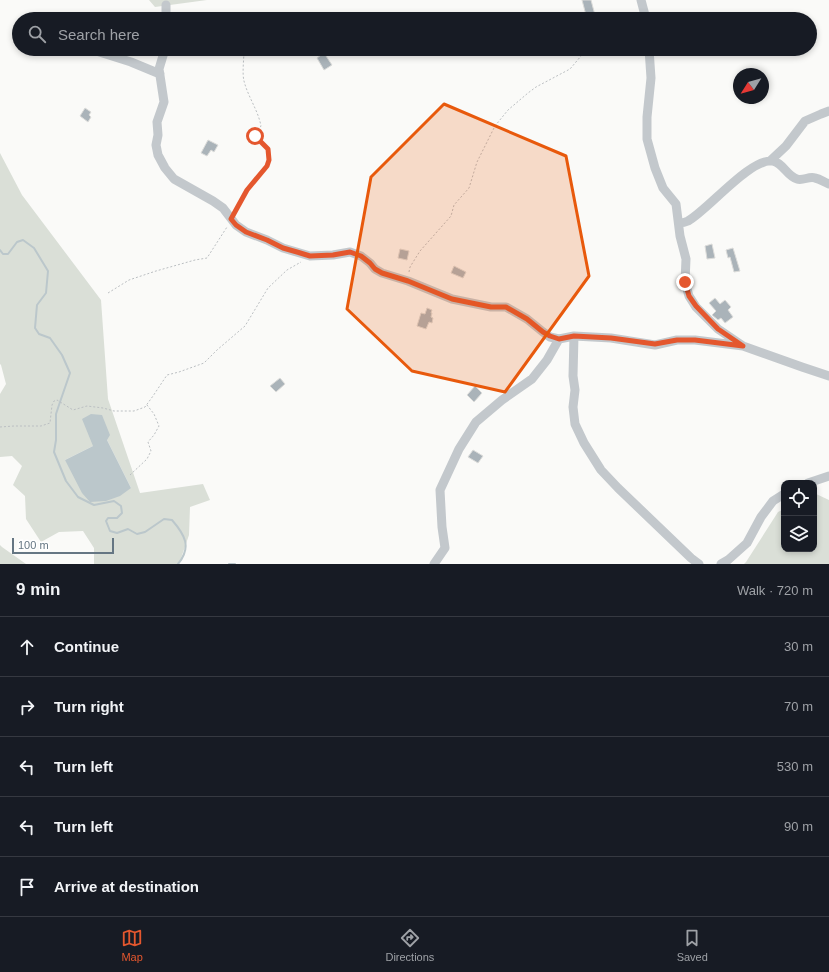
<!DOCTYPE html>
<meta charset="utf-8">
<style>
body{margin:0;font-family:Arial,sans-serif;background:#20242c;color:#f1f3f6}
.controls{position:absolute;right:12px;bottom:12px;display:grid;overflow:hidden;border-radius:8px;box-shadow:0 2px 6px #0003}
.controls button{width:36px;height:36px;display:grid;place-items:center;padding:0;border:0;border-bottom:1px solid #363941;background:#171b24;color:#f1f3f6;font:20px sans-serif}
.compass{position:absolute;left:733px;top:68px;width:36px;height:36px;border-radius:50%;background:#171b24;box-shadow:0 2px 6px #0003;rotate:233deg}
.scale{position:absolute;left:12px;bottom:10px;width:102px;box-sizing:border-box;padding-left:4px;border:2px solid #657683;border-top:0;font-size:11px;line-height:14px;white-space:nowrap;color:#657683;-webkit-text-stroke:3px #fff;paint-order:stroke}
.stop{position:absolute;width:12px;height:12px;margin:-9px;border:3px solid #e4572e;border-radius:50%;background:#fff}
.stop.end{background:#e4572e;border-color:#fff;box-shadow:0 1px 4px #0008}
.list{margin:0;padding:0;list-style:none}
h2{display:flex;justify-content:space-between;align-items:center;height:52px;margin:0;padding:0 16px;font-size:17px}
h2 small{font-size:13px;font-weight:400;color:#9ea1a6}
.list li{display:grid;grid-template-columns:26px 1fr auto;gap:12px;align-items:center;box-sizing:border-box;height:60px;padding:0 16px;border-top:1px solid #363941}
.list b{display:block;font-size:15px;white-space:nowrap}
.list em{font-size:13px;font-style:normal;color:#9ea1a6}
.icon{flex:none;width:22px;height:22px;fill:none;stroke:currentColor;stroke-width:2;stroke-linecap:round;stroke-linejoin:round}
.map{position:relative;flex:none;width:829px;height:564px;overflow:hidden}
.search{position:absolute;background:#171b24;box-shadow:0 2px 6px #0003;left:12px;right:12px;top:12px;height:44px;display:flex;align-items:center;gap:10px;box-sizing:border-box;padding:0 14px;border-radius:22px;color:#9ea1a6;font-size:15px}
.sheet{height:352px;background:#171b24}
nav{display:flex;justify-content:space-around;align-items:center;box-sizing:border-box;height:56px;border-top:1px solid #363941;background:#171b24;font-size:11px;color:#9ea1a6}
nav a{display:grid;justify-items:center;gap:2px}
nav .on{color:#e4572e}
.map>svg:first-child{display:block}
.green{fill:#dadfd7;fill-rule:evenodd}
.water{fill:#bbc7cb}
.lines{fill:none;stroke-linecap:round;stroke-linejoin:round}
.stream{stroke:#bbc7cb;stroke-width:2}
.building{fill:#aab3b9;stroke:#dcdcda}
.path{stroke:#bbbfc2;stroke-width:1;stroke-dasharray:2 2;stroke-linecap:butt}
.minor{stroke:#c3c8cc;stroke-width:9}
.route{stroke:#e4572e;stroke-width:5}
.marked{fill:#e8590c;fill-opacity:0.2;stroke:#e8590c;stroke-width:3;stroke-linejoin:round}
</style>
<div class="map">
<svg width="829" height="564" viewBox="0 0 829 564">
<rect width="100%" height="100%" fill="#fafaf8"/>
<path class="green" d="M 149,0 L 207,0 L 155,7 Z
M 0,153 L 22,195 L 101,300 L 108,399 L 140,493 L 203,484 L 210,500 L 190,507 L 189,535 L 179,564 L 94,564 L 94,548 L 83,531 L 59,532 L 41,542 L 26,519 L 25,496 L 13,485 L 22,466 L 12,456 L 0,457 L 0,394 L 6,384 L 1,365 L 0,364 ZM 107,440 L 131,488 L 65,460 L 93,446 Z
M 814,493 L 829,500 L 829,564 L 744,564 L 746,562 L 778,512 L 784,509 L 784,549 L 814,549 Z
M 0,545 L 2,547 L 26,564 L 0,564 Z"/>
<path class="water" d="M 91,414 L 102,415 L 110,435 L 107,440 L 131,488 L 120,496 L 106,501 L 90,502 L 82,493 L 65,460 L 93,446 L 82,419 Z"/>
<g class="lines">
<path class="stream" d="M 0,250 L 3,254 L 8,254 L 17,242 L 23,240 L 34,248 L 48,271 L 46,293 L 37,305 L 35,328 L 39,334 L 50,338 L 62,355 L 70,373 L 60,402 L 56,414 L 56,440 L 54,452 L 66,481 L 78,497 L 94,505 L 114,501 L 121,506 L 122,513 L 117,518 L 108,518 L 106,521 L 110,531 L 117,533 L 128,529 L 137,534 L 145,532 L 164,519 L 172,520 C 185,535 192,547 178,564
M 229,564 L 235,564"/>
</g>
<path class="building" d="M 582,0 L 591,0 L 596,19 L 587,19 Z
M 324,53 L 332,65 L 324,70 L 317,58 Z
M 85,108 L 91,112 L 89,115 L 91,117 L 88,122 L 80,116 Z
M 208,140 L 218,145 L 214,152 L 211,150 L 207,156 L 201,153 Z
M 712,244 L 715,258 L 707,259 L 705,246 Z
M 733,248 L 740,271 L 734,272 L 730,257 L 728,258 L 726,250 Z
M 400,249 L 409,251 L 407,260 L 398,258 Z
M 454,266 L 466,272 L 463,278 L 451,273 Z
M 715,298 L 720,304 L 725,300 L 731,307 L 728,310 L 733,317 L 725,323 L 721,318 L 718,320 L 712,315 L 716,311 L 709,303 Z
M 427,308 L 432,310 L 431,313 L 432,313 L 431,317 L 433,318 L 432,323 L 429,322 L 426,329 L 417,326 L 421,313 L 425,314 Z
M 280,378 L 285,384 L 276,392 L 270,386 Z
M 475,386 L 482,393 L 474,402 L 467,395 Z
M 473,450 L 483,456 L 478,463 L 468,457 Z"/>
<g class="lines">
<path class="path" d="M 236,210 L 247,190 L 267,166 L 269,160 L 268,149 L 255,135 L 261,126 C 258,110 248,97 244,81 C 242,73 244,59 244,50
M 409,272 L 410,267 L 420,251 L 451,216 L 454,205 L 469,188 L 477,162 L 495,126 L 508,110 L 528,93 L 536,87 L 570,69 L 587,49
M 108,293 L 129,280 L 156,271 L 195,260 L 207,258 L 227,227
M 0,427 L 14,426 L 41,426 L 50,423 L 52,405 L 54,401 L 57,400 L 73,410 L 87,406 L 103,408 L 114,411 L 134,411 L 145,407 L 153,396 L 167,375 L 179,372 L 204,363 L 217,350 L 245,326 L 268,288 L 287,270 L 301,262
M 130,475 L 147,459 L 151,451 L 148,442 L 154,435 L 159,426 L 154,414 L 147,405"/>
<path class="minor" d="M 641,0 L 646,19
M 166,19 L 166,5
M 90,49 L 131,62 L 160,74
M 165,49 L 159,69 L 164,102 L 157,122 L 158,135 L 156,145 L 158,155 L 165,168 L 174,179 L 213,201 L 223,208 L 236,225 L 246,232 L 267,240 L 283,248 L 310,256 L 333,255 L 350,252 L 361,256 L 370,263 L 375,269 L 382,273 L 408,281 L 452,299 L 491,307 L 506,307 L 527,319 L 543,332 L 550,337 L 559,339 L 574,336 L 611,338 L 655,345 L 677,340 L 695,340 L 743,346
M 649,49 L 651,78 L 647,117 L 647,139 L 655,168 L 663,188 L 676,204 L 680,236 L 686,259 L 685,282 L 689,296 L 696,307 L 718,329 L 743,346 L 802,367 L 829,376
M 770,161 L 786,146 L 805,121 L 821,114 L 829,111
M 679,223 C 682,223 686,222 688,221 C 709,209 750,158 773,161 C 783,163 787,176 797,179 C 803,181 809,176 815,178 C 820,179 824,182 829,184
M 574,336 L 573,376 L 575,390 L 573,407 L 575,424 L 584,443 L 601,470 L 618,488 L 691,558 L 699,564
M 808,483 L 829,476
M 434,564 L 445,548 L 442,527 L 440,490 L 459,449 L 476,422 L 502,400 L 532,379 L 547,360 L 559,339
M 721,564 L 728,560 L 747,543 L 761,517 L 773,501 L 784,494"/>
</g>
<g class="lines">
<path class="route" d="M 255,136 L 268,149 L 269,160 L 267,166 L 247,190 L 231,219 L 236,225 L 246,232 L 267,240 L 283,248 L 297,252 L 310,256 L 333,255 L 350,252 L 361,256 L 370,263 L 375,269 L 382,273 L 408,281 L 452,299 L 491,307 L 506,307 L 527,319 L 543,332 L 550,336 L 559,339 L 574,336 L 611,338 L 655,344 L 677,340 L 695,340 L 743,346 L 718,329 L 696,306 L 689,296 L 685,282"/>
</g>
<path class="marked" d="M 444,104 L 566,156 L 589,276 L 505,392 L 412,371 L 347,309 L 371,177 Z"/>
</svg>
<div class="controls">
<button><svg class="icon" aria-label="locate" viewBox="0 0 24 24"><circle cx="12" cy="12" r="6"/><path d="M12 2v4M12 18v4M2 12h4M18 12h4"/></svg></button>
<button><svg class="icon" aria-label="layers" viewBox="0 0 24 24"><path d="M12 4l9 5-9 5-9-5zM3 14l9 5 9-5"/></svg></button>
</div>
<svg class="compass" viewBox="-18 -18 36 36"><path d="M0-13l5 13h-10z" fill="#e53935"/><path d="M0 13l5-13h-10z" fill="#9ea1a6"/></svg>
<div class="scale">100 m</div>
<div class="stop" style="left:255px;top:136px"></div>
<div class="stop end" style="left:685px;top:282px"></div>
<div class="search"><svg class="icon" aria-label="search" viewBox="0 0 24 24"><circle cx="10" cy="10" r="6"/><path d="M15 15l6 6"/></svg>Search here</div>
</div>
<section class="sheet">
<h2>9 min<small>Walk · 720 m</small></h2>
<ul class="list">
<li><svg class="icon" aria-label="ahead" viewBox="0 0 24 24"><path d="M12 20V5M6 11l6-6 6 6"/></svg><div><b>Continue</b></div><em>30 m</em></li>
<li><svg class="icon" aria-label="right" viewBox="0 0 24 24"><path d="M7 20v-9h11M14 6l5 5-5 5"/></svg><div><b>Turn right</b></div><em>70 m</em></li>
<li><svg class="icon" aria-label="left" viewBox="0 0 24 24"><path d="M17 20v-9H6M10 6l-5 5 5 5"/></svg><div><b>Turn left</b></div><em>530 m</em></li>
<li><svg class="icon" aria-label="left" viewBox="0 0 24 24"><path d="M17 20v-9H6M10 6l-5 5 5 5"/></svg><div><b>Turn left</b></div><em>90 m</em></li>
<li><svg class="icon" aria-label="arrive" viewBox="0 0 24 24"><path d="M6 21V4h12l-3 4 3 4H6"/></svg><div><b>Arrive at destination</b></div></li>
</ul>
</section>
<nav>
<a class="on"><svg class="icon" aria-label="map" viewBox="0 0 24 24"><path d="M3 6l6-2 6 2 6-2v14l-6 2-6-2-6 2zM9 4v14M15 6v14"/></svg>Map</a>
<a><svg class="icon" aria-label="directions" viewBox="0 0 24 24"><path d="M12 3l9 9-9 9-9-9zM9 14v-3h6M13 9l2 2-2 2"/></svg>Directions</a>
<a><svg class="icon" aria-label="saved" viewBox="0 0 24 24"><path d="M7 4h10v16l-5-4-5 4z"/></svg>Saved</a>
</nav>
